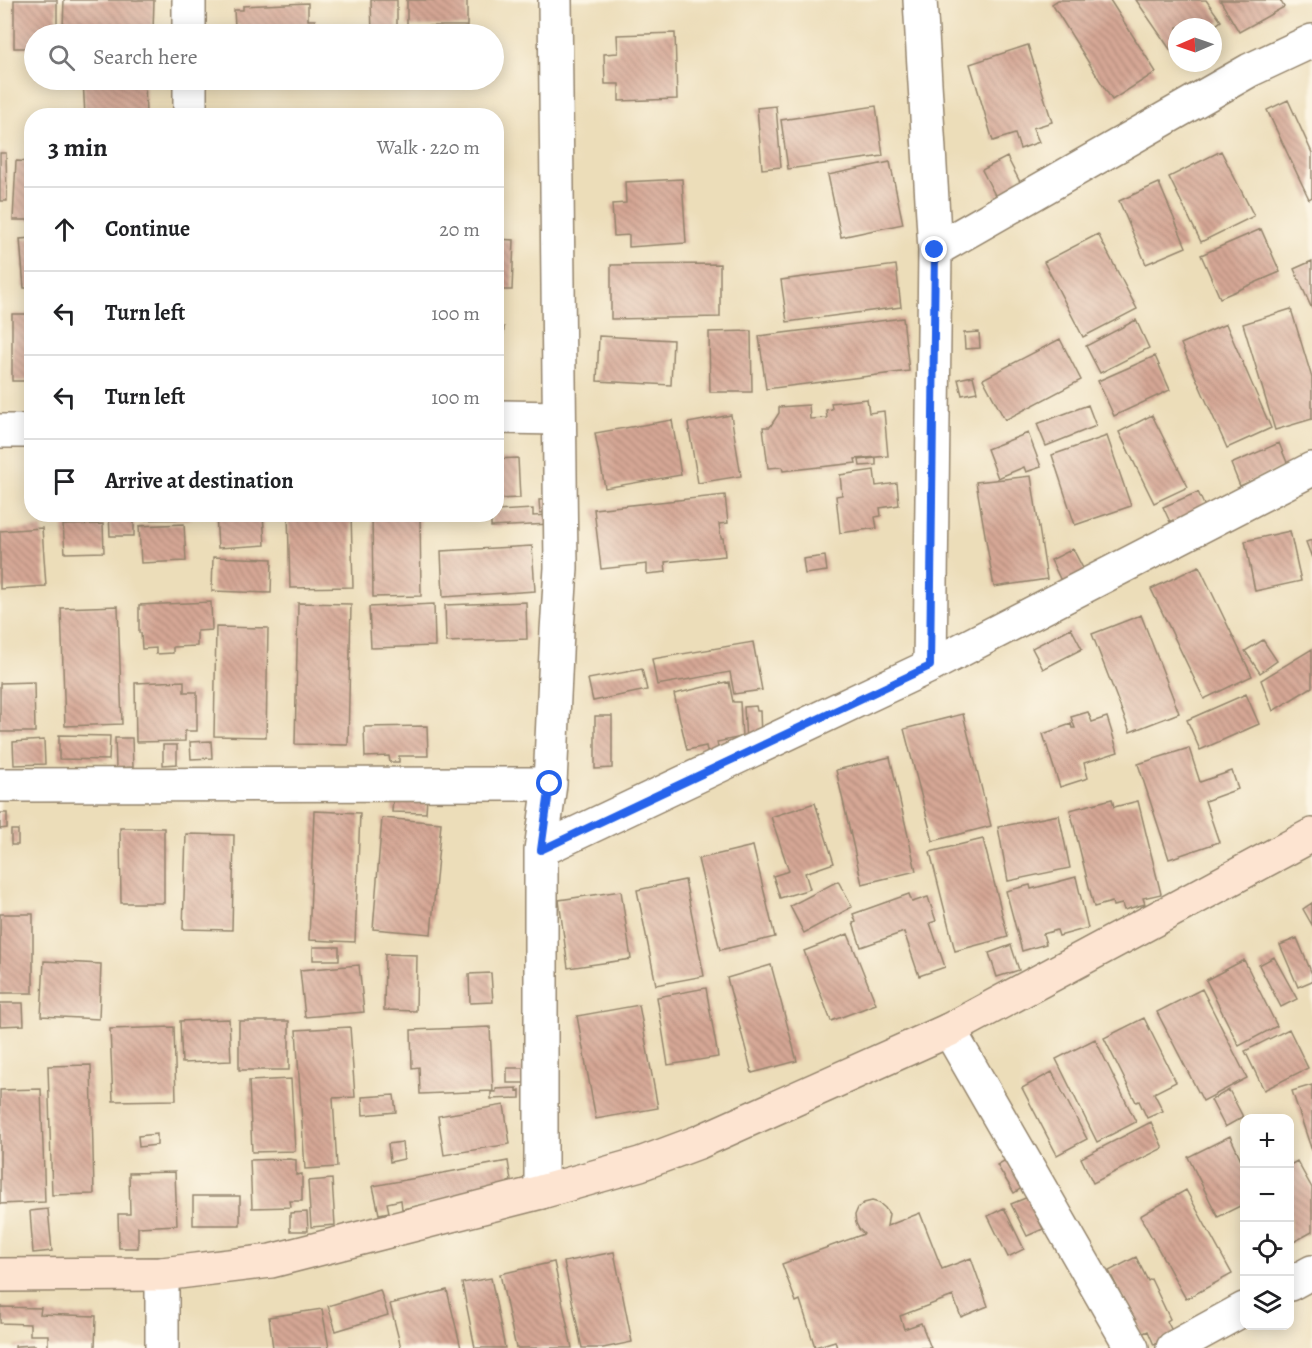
<!DOCTYPE html>
<meta charset="utf-8">
<style>
body{margin:0;font-family:Alegreya,serif;background:#f2f2f2;color:#202124}
.controls{position:absolute;right:18px;bottom:18px;display:grid;overflow:hidden;border-radius:12px;box-shadow:0 3px 15px #0003}
.controls button{width:54px;height:54px;display:grid;place-items:center;padding:0;border:0;border-bottom:2px solid #e0e0e0;background:#fff;color:#202124;font:30px sans-serif}
.compass{position:absolute;left:1168px;top:18px;width:54px;height:54px;border-radius:50%;background:#fff;box-shadow:0 3px 15px #0003;rotate:268deg}
.stop{position:absolute;width:18px;height:18px;margin:-14px;border:4px solid #2563eb;border-radius:50%;background:#fff}
.stop.end{background:#2563eb;border-color:#fff;box-shadow:0 2px 6px #0008}
.list{margin:0;padding:0;list-style:none}
h2{display:flex;justify-content:space-between;align-items:center;height:78px;margin:0;padding:0 24px;font-size:26px}
h2 small{font-size:20px;font-weight:400;color:#757577}
.list li{display:grid;grid-template-columns:39px 1fr auto;gap:18px;align-items:center;box-sizing:border-box;height:84px;padding:0 24px;border-top:2px solid #e0e0e0}
.list b{display:block;font-size:22px;white-space:nowrap}
.list em{font-size:20px;font-style:normal;color:#757577}
.icon{flex:none;width:33px;height:33px;fill:none;stroke:currentColor;stroke-width:2;stroke-linecap:round;stroke-linejoin:round}
.map{position:relative;flex:none;width:1312px;height:1348px;overflow:hidden}
.search{position:absolute;background:#fff;box-shadow:0 3px 15px #0003;left:24px;top:24px;width:480px;height:66px;display:flex;align-items:center;gap:15px;box-sizing:border-box;padding:0 21px;border-radius:33px;color:#757577;font-size:22px}
.panel{position:absolute;background:#fff;box-shadow:0 3px 15px #0003;left:24px;top:108px;width:480px;height:414px;border-radius:24px}
.map>svg:first-child{display:block}
.building{fill:url(#building-back-hatch)}
.lines{fill:none;stroke-linecap:round;stroke-linejoin:round}
.street-casing{stroke:#94846c;stroke-width:36}
.secondary-casing{stroke:#94846c;stroke-width:36}
.street{stroke:#fff;stroke-width:33}
.secondary{stroke:#fde4d1;stroke-width:33}
.route{stroke:#2563eb;stroke-width:8}
</style>
<div class="map">
<svg width="1312" height="1348" viewBox="0 0 1312 1348">
<defs>
<pattern id="building-back-hatch" width="6" height="6" patternUnits="userSpaceOnUse" patternTransform="scale(1.5)"><rect width="6" height="6" fill="#d6a795"/><path d="M-1 5l2 2M0 0l6 6M5-1l2 2" fill="none" stroke="#af8879"/></pattern>
</defs>
<rect width="100%" height="100%" fill="#fcf5e5"/>
<filter id="ink" filterUnits="userSpaceOnUse"><feTurbulence type="fractalNoise" baseFrequency=".0167" numOctaves="2"/><feDisplacementMap in="SourceGraphic" scale="12" xChannelSelector="R" yChannelSelector="G"/><feConvolveMatrix kernelMatrix="1 2 1 2 8 2 1 2 1" color-interpolation-filters="sRGB"/></filter>
<filter id="wash" filterUnits="userSpaceOnUse"><feTurbulence type="fractalNoise" baseFrequency=".008" numOctaves="4" result="noise"/><feDisplacementMap in="SourceGraphic" scale="24" xChannelSelector="R" yChannelSelector="G"/><feGaussianBlur stdDeviation="1.35" result="paint"/><feColorMatrix in="noise" values="0 0 0 0 0 0 0 0 0 0 0 0 0 0 0 0 0 1.4 0 .05"/><feComposite in="paint" operator="in"/></filter>
<g filter="url(#wash)">
<rect width="100%" height="100%" fill="#ecddb9"/>
<g id="blocks">
<path class="building" d="M 14,0 L 57,0 L 57,34 L 34,34 L 34,48 L 14,48 Z
M 64,0 L 154,0 L 153,31 L 63,28 Z
M 371,0 L 397,0 L 397,34 L 372,34 Z
M 407,0 L 467,0 L 467,26 L 407,26 Z
M 1058,0 L 1110,0 L 1156,72 L 1112,100 L 1052,4 Z
M 1136,0 L 1206,0 L 1221,21 L 1213,27 L 1177,27 L 1177,52 L 1174,55 Z
M 1220,0 L 1280,0 L 1284,7 L 1239,32 Z
M 308,3 L 308,20 L 315,20 L 316,34 L 240,34 L 240,25 L 235,26 L 234,10 L 243,10 L 243,6 Z
M 675,33 L 677,99 L 619,101 L 619,84 L 605,84 L 604,54 L 618,53 L 617,35 Z
M 1028,45 L 1052,122 L 1033,128 L 1039,142 L 1020,149 L 1015,134 L 993,141 L 970,64 Z
M 83,80 L 145,80 L 146,116 L 85,116 Z
M 1288,100 L 1312,153 L 1312,197 L 1309,199 L 1267,110 Z
M 776,106 L 781,167 L 762,169 L 757,108 Z
M 876,106 L 883,156 L 788,169 L 781,120 Z
M 1221,151 L 1254,216 L 1201,242 L 1169,177 Z
M 0,153 L 6,153 L 7,201 L 0,201 Z
M 1007,157 L 1021,184 L 996,197 L 982,170 Z
M 16,161 L 32,162 L 32,220 L 13,220 Z
M 890,162 L 903,224 L 841,237 L 828,175 Z
M 682,179 L 686,243 L 629,247 L 629,235 L 614,236 L 612,204 L 626,203 L 625,182 Z
M 1159,183 L 1186,247 L 1146,264 L 1119,201 Z
M 1261,229 L 1280,272 L 1220,298 L 1201,255 Z
M 1098,234 L 1137,309 L 1083,337 L 1044,262 Z
M 32,238 L 32,288 L 24,288 L 20,239 Z
M 496,239 L 514,240 L 512,290 L 496,290 Z
M 1312,261 L 1312,309 L 1294,269 Z
M 720,264 L 720,317 L 611,319 L 611,265 Z
M 896,265 L 901,307 L 787,322 L 781,280 Z
M 1291,309 L 1312,378 L 1312,419 L 1275,430 L 1243,324 Z
M 12,314 L 32,314 L 32,381 L 12,381 Z
M 903,318 L 909,371 L 766,389 L 759,336 Z
M 1136,320 L 1149,348 L 1100,373 L 1086,346 Z
M 1226,324 L 1271,428 L 1227,448 L 1181,344 Z
M 496,327 L 504,327 L 500,378 L 496,377 Z
M 751,331 L 752,392 L 710,392 L 709,332 Z
M 979,332 L 980,348 L 965,349 L 964,333 Z
M 599,336 L 673,340 L 671,385 L 597,381 Z
M 1060,339 L 1081,380 L 1005,420 L 983,379 Z
M 1155,356 L 1170,390 L 1114,416 L 1098,381 Z
M 973,376 L 977,392 L 962,395 L 958,379 Z
M 867,399 L 869,413 L 884,411 L 888,456 L 855,459 L 856,463 L 783,471 L 782,467 L 768,468 L 763,427 L 770,427 L 779,413 L 779,407 L 809,405 L 810,419 L 827,418 L 826,410 L 832,409 L 831,403 Z
M 1088,405 L 1096,426 L 1046,446 L 1037,424 Z
M 731,415 L 741,476 L 698,483 L 688,423 Z
M 1152,415 L 1188,487 L 1154,503 L 1119,432 Z
M 672,420 L 681,475 L 605,488 L 595,433 Z
M 1028,433 L 1041,467 L 1026,472 L 1024,467 L 998,478 L 987,449 Z
M 1107,436 L 1131,506 L 1075,525 L 1052,455 Z
M 1279,443 L 1288,465 L 1240,486 L 1231,464 Z
M 518,458 L 520,498 L 496,499 L 496,459 Z
M 876,458 L 876,465 L 860,466 L 859,460 Z
M 874,470 L 876,486 L 897,483 L 899,505 L 880,508 L 881,516 L 875,517 L 877,528 L 840,533 L 836,496 L 842,495 L 840,475 Z
M 1031,476 L 1047,579 L 994,587 L 976,482 Z
M 1198,492 L 1205,507 L 1197,510 L 1200,517 L 1176,528 L 1173,520 L 1170,522 L 1163,507 Z
M 725,495 L 728,523 L 719,524 L 721,538 L 723,538 L 725,556 L 665,562 L 666,572 L 647,574 L 647,564 L 601,569 L 594,509 Z
M 553,499 L 554,511 L 540,513 L 539,500 Z
M 533,509 L 533,516 L 549,515 L 550,524 L 491,527 L 491,518 L 494,517 L 494,514 L 496,514 L 496,511 Z
M 109,514 L 134,514 L 134,536 L 110,536 Z
M 140,514 L 190,514 L 191,519 L 140,520 Z
M 216,514 L 263,514 L 265,545 L 218,548 Z
M 288,514 L 351,514 L 353,587 L 290,588 Z
M 372,514 L 420,514 L 421,596 L 373,597 Z
M 103,524 L 104,552 L 65,553 L 63,525 Z
M 184,524 L 186,561 L 141,563 L 139,526 Z
M 42,528 L 46,586 L 0,589 L 0,531 Z
M 1290,531 L 1301,581 L 1255,591 L 1245,541 Z
M 1312,540 L 1312,558 L 1306,542 Z
M 532,546 L 535,591 L 443,597 L 441,551 Z
M 1073,549 L 1087,576 L 1064,587 L 1051,560 Z
M 825,556 L 827,571 L 805,574 L 803,559 Z
M 213,557 L 272,559 L 271,593 L 212,591 Z
M 1199,566 L 1252,676 L 1204,699 L 1151,589 Z
M 211,602 L 212,630 L 197,631 L 197,646 L 173,647 L 173,653 L 156,654 L 156,648 L 142,649 L 141,633 L 139,633 L 139,605 Z
M 526,602 L 527,639 L 446,642 L 445,605 Z
M 298,603 L 351,604 L 348,745 L 295,744 Z
M 434,604 L 435,646 L 371,648 L 369,607 Z
M 118,606 L 122,724 L 65,726 L 61,608 Z
M 1141,615 L 1179,713 L 1130,732 L 1092,634 Z
M 216,627 L 268,628 L 266,737 L 214,736 Z
M 1071,628 L 1082,649 L 1043,669 L 1032,648 Z
M 1263,640 L 1277,661 L 1260,673 L 1245,651 Z
M 753,642 L 762,690 L 734,694 L 730,672 L 657,685 L 652,659 Z
M 1312,649 L 1312,687 L 1273,711 L 1261,680 Z
M 642,669 L 647,690 L 593,701 L 588,679 Z
M 184,681 L 184,692 L 197,692 L 197,731 L 185,731 L 185,741 L 136,742 L 135,683 Z
M 34,682 L 35,732 L 0,732 L 0,683 Z
M 726,682 L 726,683 L 729,682 L 733,702 L 740,702 L 742,737 L 717,742 L 719,753 L 708,756 L 706,746 L 687,750 L 674,694 Z
M 1246,694 L 1259,724 L 1200,750 L 1187,720 Z
M 756,706 L 757,711 L 760,711 L 761,737 L 746,742 L 744,707 Z
M 1088,712 L 1092,722 L 1107,717 L 1118,752 L 1084,763 L 1088,778 L 1060,787 L 1043,734 L 1071,724 L 1072,728 L 1075,728 L 1071,717 Z
M 963,714 L 991,826 L 933,841 L 904,729 Z
M 595,716 L 612,716 L 612,768 L 595,769 Z
M 427,726 L 428,756 L 399,756 L 399,762 L 390,762 L 389,756 L 365,757 L 364,727 Z
M 59,735 L 110,736 L 109,760 L 59,759 Z
M 115,738 L 132,738 L 133,767 L 116,768 Z
M 44,740 L 45,764 L 14,765 L 13,742 Z
M 211,741 L 212,758 L 191,759 L 190,742 Z
M 163,745 L 177,745 L 177,764 L 163,765 Z
M 1189,748 L 1200,782 L 1232,771 L 1238,789 L 1205,801 L 1219,842 L 1169,859 L 1138,764 Z
M 890,757 L 916,871 L 862,884 L 836,770 Z
M 393,797 L 427,797 L 426,813 L 392,812 Z
M 1112,799 L 1114,807 L 1138,801 L 1161,894 L 1143,898 L 1145,904 L 1124,910 L 1122,904 L 1113,906 L 1112,902 L 1094,907 L 1070,810 Z
M 815,803 L 834,863 L 805,873 L 810,889 L 780,898 L 773,876 L 789,871 L 771,817 Z
M 314,811 L 360,813 L 355,942 L 309,940 Z
M 0,813 L 7,813 L 7,828 L 0,829 Z
M 1059,815 L 1070,868 L 1008,881 L 998,827 Z
M 382,818 L 441,823 L 431,934 L 373,929 Z
M 120,828 L 164,828 L 164,903 L 121,903 Z
M 11,830 L 18,830 L 18,845 L 11,845 Z
M 186,834 L 234,835 L 232,930 L 183,929 Z
M 983,839 L 1008,937 L 955,951 L 930,852 Z
M 753,846 L 775,937 L 720,950 L 698,859 Z
M 1076,877 L 1088,928 L 1059,936 L 1057,930 L 1043,934 L 1046,944 L 1022,951 L 1006,891 L 1030,885 L 1031,889 Z
M 685,880 L 704,976 L 656,985 L 637,890 Z
M 838,881 L 852,907 L 804,933 L 790,906 Z
M 621,891 L 631,959 L 568,968 L 559,900 Z
M 909,894 L 912,902 L 928,897 L 936,921 L 930,923 L 945,967 L 919,976 L 904,932 L 861,947 L 853,923 L 856,922 L 853,914 Z
M 1312,903 L 1312,925 L 1303,909 Z
M 0,914 L 33,914 L 33,993 L 0,993 Z
M 848,934 L 876,1004 L 831,1021 L 804,951 Z
M 1297,938 L 1312,974 L 1312,981 L 1298,987 L 1280,945 Z
M 1011,945 L 1019,970 L 997,977 L 989,953 Z
M 313,947 L 339,947 L 339,960 L 313,960 Z
M 385,954 L 417,955 L 416,1011 L 384,1010 Z
M 1274,957 L 1297,999 L 1281,1007 L 1259,965 Z
M 1244,960 L 1277,1026 L 1239,1046 L 1206,980 Z
M 44,961 L 101,964 L 99,1019 L 41,1016 Z
M 359,965 L 364,1012 L 305,1017 L 300,970 Z
M 771,965 L 797,1061 L 752,1073 L 727,978 Z
M 491,973 L 493,1002 L 470,1003 L 469,974 Z
M 706,988 L 718,1057 L 668,1065 L 657,997 Z
M 1202,989 L 1247,1078 L 1203,1101 L 1157,1012 Z
M 0,1003 L 23,1003 L 24,1025 L 0,1026 Z
M 639,1005 L 658,1108 L 596,1119 L 577,1016 Z
M 1144,1018 L 1176,1082 L 1154,1093 L 1163,1111 L 1147,1118 L 1139,1101 L 1136,1102 L 1104,1038 Z
M 229,1019 L 231,1061 L 182,1063 L 180,1021 Z
M 239,1021 L 289,1021 L 289,1070 L 239,1070 Z
M 174,1027 L 176,1100 L 113,1101 L 110,1029 Z
M 350,1027 L 355,1097 L 333,1098 L 337,1167 L 305,1169 L 296,1030 Z
M 490,1027 L 493,1091 L 420,1094 L 419,1067 L 412,1068 L 411,1030 Z
M 1289,1029 L 1308,1068 L 1264,1090 L 1245,1051 Z
M 1095,1039 L 1136,1122 L 1097,1142 L 1056,1059 Z
M 91,1065 L 94,1194 L 52,1195 L 48,1066 Z
M 507,1068 L 527,1068 L 527,1083 L 507,1083 Z
M 1052,1072 L 1087,1139 L 1057,1155 L 1022,1088 Z
M 291,1079 L 295,1151 L 252,1152 L 249,1081 Z
M 1312,1085 L 1312,1151 L 1292,1091 Z
M 517,1088 L 517,1091 L 520,1090 L 520,1098 L 491,1099 L 491,1092 L 496,1092 L 496,1089 Z
M 41,1089 L 45,1202 L 0,1204 L 0,1090 Z
M 1229,1090 L 1243,1117 L 1225,1127 L 1211,1100 Z
M 394,1095 L 396,1112 L 363,1115 L 362,1097 Z
M 504,1105 L 510,1144 L 444,1155 L 438,1116 Z
M 1151,1122 L 1163,1148 L 1093,1183 L 1081,1158 Z
M 157,1134 L 157,1145 L 139,1147 L 138,1136 Z
M 1230,1136 L 1244,1166 L 1244,1204 L 1218,1217 L 1188,1157 Z
M 402,1142 L 404,1159 L 390,1162 L 388,1144 Z
M 1009,1158 L 1026,1185 L 1014,1193 L 997,1165 Z
M 289,1159 L 296,1160 L 296,1175 L 302,1174 L 302,1201 L 290,1201 L 291,1207 L 252,1208 L 250,1160 Z
M 508,1161 L 511,1181 L 508,1182 L 509,1189 L 402,1209 L 401,1200 L 387,1203 L 389,1212 L 379,1214 L 373,1186 Z
M 1297,1161 L 1312,1188 L 1312,1232 L 1290,1244 L 1290,1165 Z
M 175,1172 L 177,1225 L 138,1227 L 138,1248 L 119,1248 L 118,1214 L 130,1214 L 129,1173 Z
M 332,1179 L 335,1225 L 311,1227 L 308,1181 Z
M 1186,1190 L 1232,1274 L 1186,1299 L 1140,1216 Z
M 193,1196 L 240,1196 L 240,1225 L 193,1225 Z
M 1028,1197 L 1043,1229 L 1027,1236 L 1011,1204 Z
M 872,1201 L 879,1203 L 885,1208 L 889,1214 L 887,1226 L 920,1213 L 942,1269 L 971,1258 L 988,1306 L 961,1317 L 953,1296 L 900,1316 L 904,1329 L 921,1323 L 931,1348 L 837,1348 L 835,1341 L 815,1347 L 800,1300 L 796,1302 L 782,1264 L 864,1234 L 859,1229 L 856,1223 L 855,1215 L 858,1208 L 864,1203 Z
M 1004,1208 L 1024,1249 L 1008,1257 L 988,1216 Z
M 48,1209 L 52,1251 L 33,1253 L 30,1211 Z
M 307,1212 L 308,1231 L 290,1231 L 290,1213 Z
M 614,1252 L 632,1342 L 603,1348 L 582,1348 L 564,1262 Z
M 1136,1257 L 1148,1281 L 1151,1279 L 1170,1319 L 1167,1321 L 1174,1335 L 1154,1345 L 1148,1331 L 1141,1334 L 1109,1271 Z
M 554,1262 L 572,1348 L 516,1348 L 500,1274 Z
M 491,1278 L 505,1348 L 475,1348 L 462,1283 Z
M 380,1290 L 388,1315 L 336,1331 L 328,1306 Z
M 447,1290 L 461,1348 L 401,1348 L 390,1304 Z
M 0,1307 L 41,1308 L 40,1314 L 96,1316 L 95,1348 L 48,1348 L 48,1335 L 30,1335 L 30,1324 L 0,1323 Z
M 322,1309 L 329,1348 L 273,1348 L 269,1317 Z
M 35,1345 L 35,1348 L 15,1348 L 15,1346 Z"/>
</g>
</g>
<g filter="url(#ink)">
<use href="#blocks" fill-opacity="0" stroke="#94846c" stroke-width="1.5"/>
<g class="lines">
<defs>
<path id="street" d="M 189,0 L 189,34
M 920,0 L 935,250 L 930,666
M 190,80 L 190,116
M 935,250 L 1250,70 L 1312,41
M 496,417 L 559,418
M 0,431 L 32,431
M 0,785 L 550,784
M 541,850 L 930,666 L 1312,469
M 949,1030 L 1132,1348
M 541,1192 L 541,850 L 550,784 L 557,631 L 561,568 L 555,0
M 162,1274 L 162,1348
M 1290,1284 L 1312,1272
M 1173,1348 L 1244,1309"/>
<path id="secondary" d="M 0,1275 L 162,1274 L 271,1261 L 541,1192 L 640,1164 L 699,1142 L 949,1030 L 1312,835"/>
</defs>
<use href="#street" class="street-casing"/>
<use href="#secondary" class="secondary-casing"/>
<use href="#street" class="street"/>
<use href="#secondary" class="secondary"/>
</g>
</g>
<g class="lines" filter="url(#ink)">
<path class="route" d="M 550,784 L 541,850 L 930,666 L 935,250"/>
</g>
</svg>
<div class="controls">
<button>+</button>
<button>−</button>
<button><svg class="icon" aria-label="locate" viewBox="0 0 24 24"><circle cx="12" cy="12" r="6"/><path d="M12 2v4M12 18v4M2 12h4M18 12h4"/></svg></button>
<button><svg class="icon" aria-label="layers" viewBox="0 0 24 24"><path d="M12 4l9 5-9 5-9-5zM3 14l9 5 9-5"/></svg></button>
</div>
<svg class="compass" viewBox="-18 -18 36 36"><path d="M0-13l5 13h-10z" fill="#e53935"/><path d="M0 13l5-13h-10z" fill="#757577"/></svg>
<div class="stop" style="left:550px;top:784px"></div>
<div class="stop end" style="left:935px;top:250px"></div>
<div class="search"><svg class="icon" aria-label="search" viewBox="0 0 24 24"><circle cx="10" cy="10" r="6"/><path d="M15 15l6 6"/></svg>Search here</div>
<section class="panel">
<h2>3 min<small>Walk · 220 m</small></h2>
<ul class="list">
<li><svg class="icon" aria-label="ahead" viewBox="0 0 24 24"><path d="M12 20V5M6 11l6-6 6 6"/></svg><div><b>Continue</b></div><em>20 m</em></li>
<li><svg class="icon" aria-label="left" viewBox="0 0 24 24"><path d="M17 20v-9H6M10 6l-5 5 5 5"/></svg><div><b>Turn left</b></div><em>100 m</em></li>
<li><svg class="icon" aria-label="left" viewBox="0 0 24 24"><path d="M17 20v-9H6M10 6l-5 5 5 5"/></svg><div><b>Turn left</b></div><em>100 m</em></li>
<li><svg class="icon" aria-label="arrive" viewBox="0 0 24 24"><path d="M6 21V4h12l-3 4 3 4H6"/></svg><div><b>Arrive at destination</b></div></li>
</ul>
</section>
</div>
